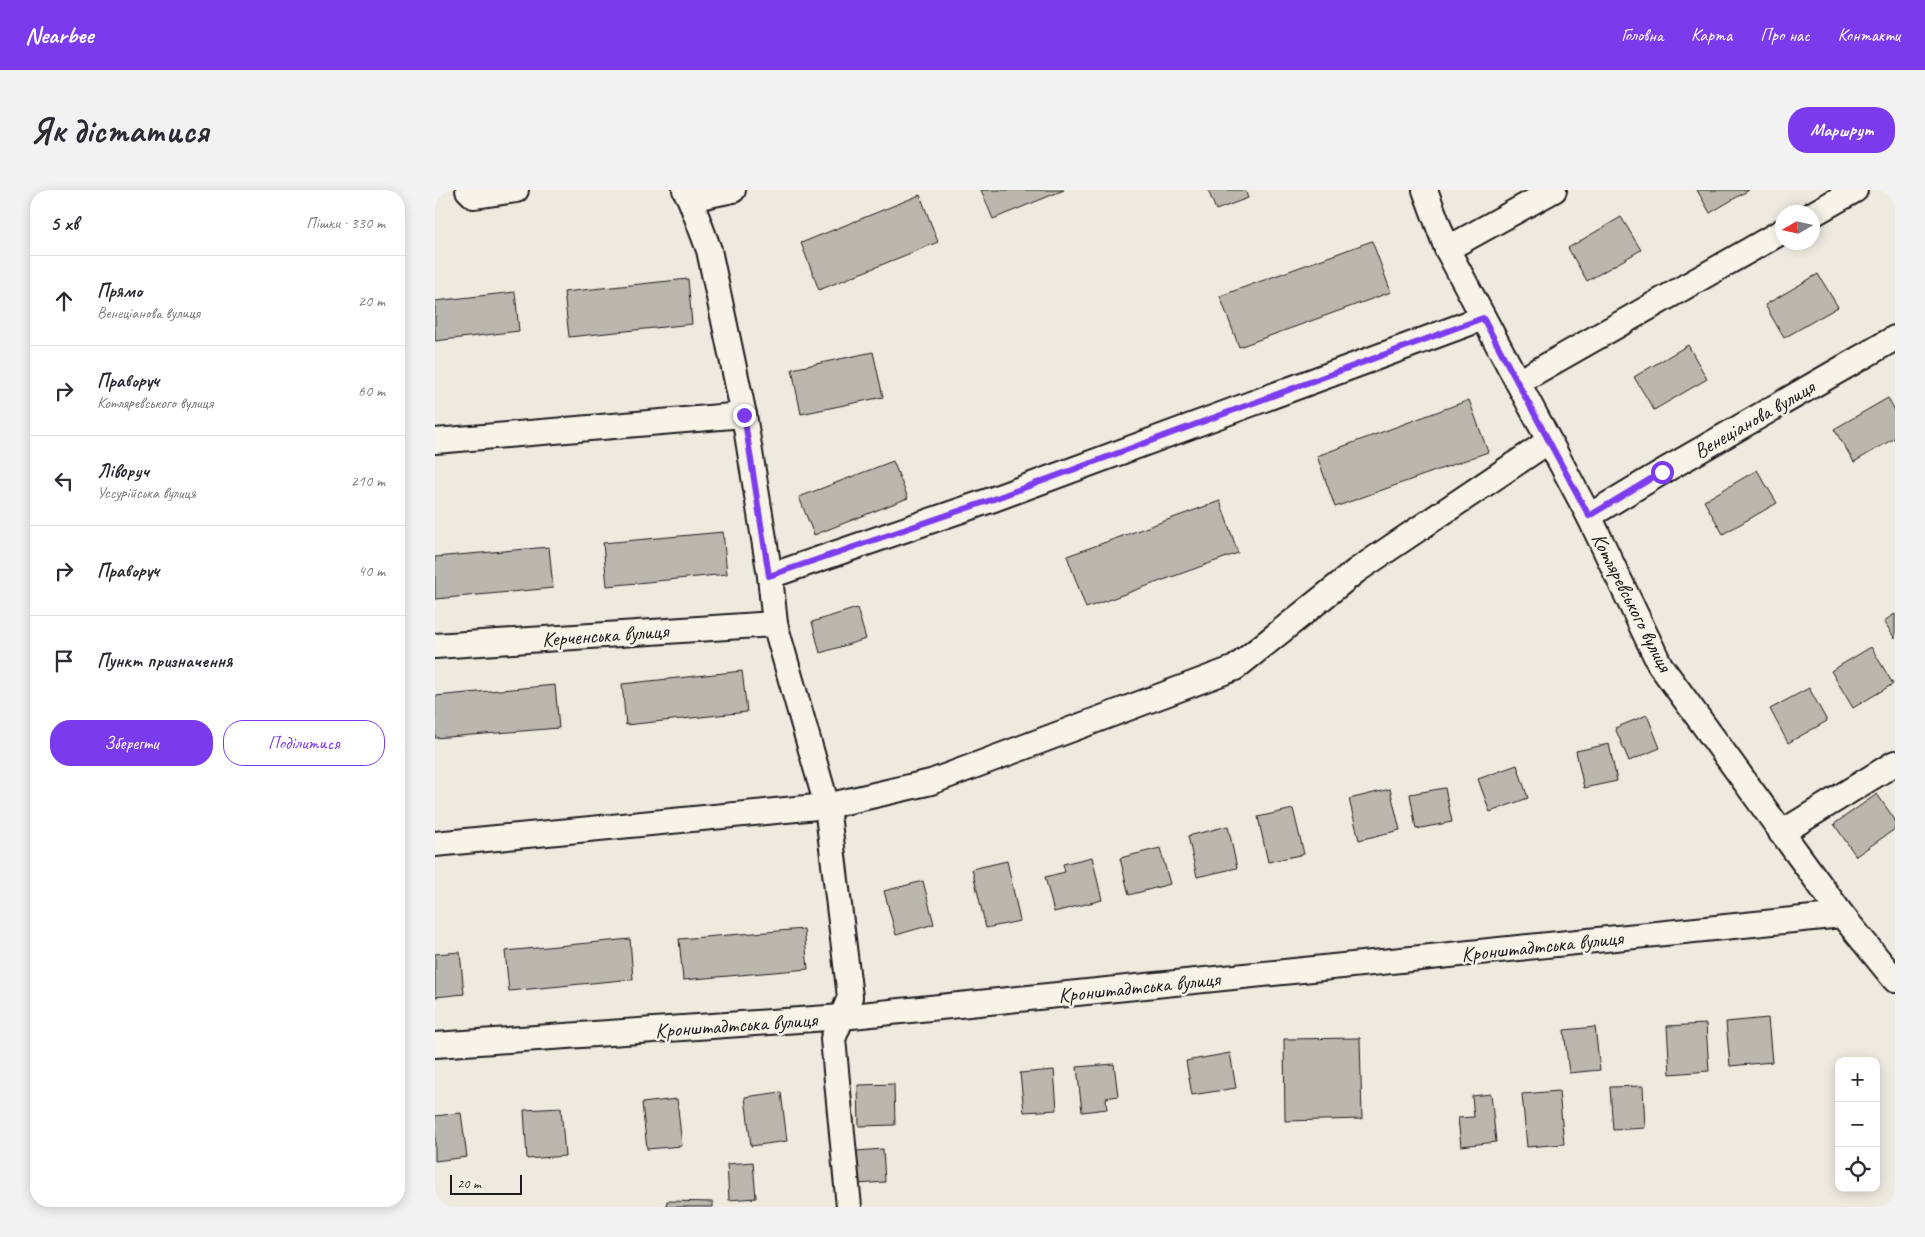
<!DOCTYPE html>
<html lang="uk">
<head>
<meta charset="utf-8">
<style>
  body { margin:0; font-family:Caveat,sans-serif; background:#f2f2f3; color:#2b2b33 }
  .controls { position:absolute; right:15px; bottom:15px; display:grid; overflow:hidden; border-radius:10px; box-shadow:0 2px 12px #0003 }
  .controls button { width:45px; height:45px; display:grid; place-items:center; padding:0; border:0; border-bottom:1px solid #e1e1e2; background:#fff; color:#2b2b33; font:25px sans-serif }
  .compass { position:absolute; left:1340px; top:15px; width:45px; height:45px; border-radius:50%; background:#fff; box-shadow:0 2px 12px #0003; rotate:261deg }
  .scale { position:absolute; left:15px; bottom:12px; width:72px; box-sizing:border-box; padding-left:5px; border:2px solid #1c1c1c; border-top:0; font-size:14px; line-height:18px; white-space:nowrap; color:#1c1c1c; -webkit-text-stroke:4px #f7f3e8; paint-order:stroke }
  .stop { position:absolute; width:15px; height:15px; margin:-11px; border:4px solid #7c3aed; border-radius:50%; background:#fff }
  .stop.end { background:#7c3aed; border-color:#fff; box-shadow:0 1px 5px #0008 }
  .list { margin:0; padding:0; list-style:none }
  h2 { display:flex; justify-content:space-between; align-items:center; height:65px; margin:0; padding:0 20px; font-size:21px }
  h2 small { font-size:16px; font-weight:400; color:#7c7c81 }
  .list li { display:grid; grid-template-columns:32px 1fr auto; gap:15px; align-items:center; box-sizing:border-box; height:90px; padding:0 20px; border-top:1px solid #e1e1e2 }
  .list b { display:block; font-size:19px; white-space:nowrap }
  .list p { margin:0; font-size:16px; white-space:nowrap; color:#7c7c81 }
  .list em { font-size:16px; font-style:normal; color:#7c7c81 }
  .actions { display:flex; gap:10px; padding:15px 20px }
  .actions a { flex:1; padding:11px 0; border:1px solid #7c3aed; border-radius:20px; text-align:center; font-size:18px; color:#7c3aed }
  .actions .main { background:#7c3aed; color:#fff }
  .icon { flex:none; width:28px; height:28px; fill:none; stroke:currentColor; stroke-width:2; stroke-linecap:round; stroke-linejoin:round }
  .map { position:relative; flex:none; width:1460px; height:1017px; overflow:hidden; border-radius:20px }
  header { display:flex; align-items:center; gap:30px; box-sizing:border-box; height:70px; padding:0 25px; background:#7c3aed; color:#fff }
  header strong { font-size:24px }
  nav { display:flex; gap:28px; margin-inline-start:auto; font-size:18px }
  .intro { display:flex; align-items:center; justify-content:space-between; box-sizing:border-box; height:120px; padding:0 30px }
  h1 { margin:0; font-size:35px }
  .button { padding:12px 22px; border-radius:20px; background:#7c3aed; color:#fff; font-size:18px; font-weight:700 }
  main { display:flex; gap:30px; padding:0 30px }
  aside { flex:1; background:#fff; border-radius:20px; box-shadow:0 2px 12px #0003 }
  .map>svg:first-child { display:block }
  .building { fill:#bab7af; stroke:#1c1c1c }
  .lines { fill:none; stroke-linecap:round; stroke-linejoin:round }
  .minor-casing { stroke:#1c1c1c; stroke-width:28 }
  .minor { stroke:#f7f3e8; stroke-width:24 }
  .route { stroke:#7c3aed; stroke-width:6 }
  .labels { text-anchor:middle; stroke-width:5; stroke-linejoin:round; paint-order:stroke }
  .street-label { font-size:21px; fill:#1c1c1c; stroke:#f7f3e8 }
</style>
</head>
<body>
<header>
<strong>Nearbee</strong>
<nav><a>Головна</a><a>Карта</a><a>Про нас</a><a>Контакти</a></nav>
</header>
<div class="intro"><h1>Як дістатися</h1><a class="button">Маршрут</a></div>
<main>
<aside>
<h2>5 хв<small>Пішки · 330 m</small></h2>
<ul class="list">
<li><svg class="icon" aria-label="ahead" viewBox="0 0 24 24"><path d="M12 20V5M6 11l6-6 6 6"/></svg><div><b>Прямо</b><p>Венеціанова вулиця</p></div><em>20 m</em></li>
<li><svg class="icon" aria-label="right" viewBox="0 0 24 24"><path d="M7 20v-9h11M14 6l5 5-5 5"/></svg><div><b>Праворуч</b><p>Котляревського вулиця</p></div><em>60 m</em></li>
<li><svg class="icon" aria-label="left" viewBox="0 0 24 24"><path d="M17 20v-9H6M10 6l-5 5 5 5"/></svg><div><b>Ліворуч</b><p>Уссурійська вулиця</p></div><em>210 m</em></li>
<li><svg class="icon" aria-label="right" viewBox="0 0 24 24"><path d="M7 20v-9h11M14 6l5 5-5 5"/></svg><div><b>Праворуч</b></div><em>40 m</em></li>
<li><svg class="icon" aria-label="arrive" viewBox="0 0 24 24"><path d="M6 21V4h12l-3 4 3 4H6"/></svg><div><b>Пункт призначення</b></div></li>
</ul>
<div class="actions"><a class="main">Зберегти</a><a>Поділитися</a></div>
</aside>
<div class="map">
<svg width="1460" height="1017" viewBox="0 0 1460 1017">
  <rect width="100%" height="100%" fill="#eeeae0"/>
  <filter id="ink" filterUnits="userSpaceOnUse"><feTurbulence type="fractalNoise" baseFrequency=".02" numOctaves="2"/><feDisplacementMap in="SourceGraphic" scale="10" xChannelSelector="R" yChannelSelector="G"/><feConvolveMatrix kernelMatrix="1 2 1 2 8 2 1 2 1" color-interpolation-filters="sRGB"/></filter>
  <g filter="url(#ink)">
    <g class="building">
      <polygon points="546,0 629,0 558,29"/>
      <polygon points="773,0 810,0 813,8 781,20"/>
      <polygon points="1262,0 1314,0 1275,23"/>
      <polygon points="485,5 503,52 384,100 366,53"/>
      <polygon points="1186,27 1206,60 1152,91 1133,58"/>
      <polygon points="937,51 956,102 804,157 785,106"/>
      <polygon points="1383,84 1403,117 1349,148 1330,115"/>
      <polygon points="253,89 257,134 134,147 129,102"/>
      <polygon points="80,102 84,141 0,151 0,111"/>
      <polygon points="1253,155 1272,189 1219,220 1199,187"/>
      <polygon points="438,162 448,207 366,224 357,179"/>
      <polygon points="1453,208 1460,220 1460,248 1419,272 1399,239"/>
      <polygon points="1034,210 1053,262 900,317 882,266"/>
      <polygon points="458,271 473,308 379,345 364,307"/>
      <polygon points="1322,280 1342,313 1288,344 1269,311"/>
      <polygon points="785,311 803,363 651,418 632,366"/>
      <polygon points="288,342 292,384 172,396 168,353"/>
      <polygon points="114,357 118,398 0,409 0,367"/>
      <polygon points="422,418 431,449 385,463 377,432"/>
      <polygon points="1460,424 1460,449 1449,431"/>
      <polygon points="1436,457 1458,494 1418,518 1396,481"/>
      <polygon points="307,481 312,522 191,535 187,494"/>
      <polygon points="120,495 124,538 0,548 0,506"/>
      <polygon points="1374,498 1392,531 1353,553 1335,519"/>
      <polygon points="1212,525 1225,558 1194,571 1180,538"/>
      <polygon points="1174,554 1182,591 1149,598 1141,561"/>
      <polygon points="1082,575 1093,608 1055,622 1043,589"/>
      <polygon points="1010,598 1017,632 981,639 975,604"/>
      <polygon points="955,599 965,640 924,650 914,609"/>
      <polygon points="1442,604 1460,630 1460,639 1421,666 1399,634"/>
      <polygon points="858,619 869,664 833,672 823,627"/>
      <polygon points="793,636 802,678 762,687 753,646"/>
      <polygon points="725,658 735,694 694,705 685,668"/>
      <polygon points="657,667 667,710 619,722 610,687 630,682 628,674"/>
      <polygon points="572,671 585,731 551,738 537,679"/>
      <polygon points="488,691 499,734 461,745 449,701"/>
      <polygon points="369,739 373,779 248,790 244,749"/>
      <polygon points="195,749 198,789 74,801 70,761"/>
      <polygon points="25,762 29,804 0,807 0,764"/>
      <polygon points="1333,828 1337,872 1295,876 1291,832"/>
      <polygon points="1271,834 1274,881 1235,884 1232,836"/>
      <polygon points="1160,837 1165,880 1134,883 1129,840"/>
      <polygon points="925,848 927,929 850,931 849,849"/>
      <polygon points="795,863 801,898 757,905 751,871"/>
      <polygon points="679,874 683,906 671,908 672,919 647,922 642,877"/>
      <polygon points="619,880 622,920 589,922 585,883"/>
      <polygon points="459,894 460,935 424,936 423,895"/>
      <polygon points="1208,896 1210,938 1178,940 1175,897"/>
      <polygon points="1124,901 1129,954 1092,957 1087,904"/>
      <polygon points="346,902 352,951 316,956 310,907"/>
      <polygon points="1056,904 1061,952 1026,956 1023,928 1039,927 1037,906"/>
      <polygon points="242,909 247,956 212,959 207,913"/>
      <polygon points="126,918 130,966 92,969 89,920"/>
      <polygon points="26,923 32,967 0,971 0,926"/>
      <polygon points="448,959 450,992 423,994 421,961"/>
      <polygon points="318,972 321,1008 294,1010 292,974"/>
      <polygon points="232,1011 278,1012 278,1017 231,1017"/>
    </g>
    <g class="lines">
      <defs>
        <g id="minor">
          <polyline points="33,0 39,6 81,0"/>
          <polyline points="250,0 255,9 274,60 309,225 335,386 340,434 392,616 415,807 398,849 414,1017"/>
          <polyline points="990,0 1012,59 1154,326 1225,475 1407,725 1460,790"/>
          <polyline points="255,9 298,0"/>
          <polyline points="1378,24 1420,0"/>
          <polyline points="1012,59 1119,0"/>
          <polyline points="1083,192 1348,41"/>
          <polyline points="0,251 309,225"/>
          <polyline points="1154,326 1227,282 1460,148"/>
          <polyline points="335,386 556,310 1048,128"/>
          <polyline points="0,456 340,434"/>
          <polyline points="1346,643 1460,573"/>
          <polyline points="0,654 392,616 496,592 800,478 921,381 1114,251"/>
          <polyline points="0,855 407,827 1407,725"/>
        </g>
      </defs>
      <use href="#minor" class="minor-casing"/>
      <use href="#minor" class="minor"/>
    </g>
  </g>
  <g class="lines" filter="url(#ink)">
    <polyline class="route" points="309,225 334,386 556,310 1048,128 1154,326 1227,282"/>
  </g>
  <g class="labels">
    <g class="street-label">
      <text transform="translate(1319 229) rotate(-30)" y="7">Венеціанова вулиця</text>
      <text transform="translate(1197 412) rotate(63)" y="7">Котляревського вулиця</text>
      <text transform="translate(170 445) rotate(-4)" y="7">Керченська вулиця</text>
      <text transform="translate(1107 756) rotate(-6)" y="7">Кронштадтська вулиця</text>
      <text transform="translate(704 797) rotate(-6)" y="7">Кронштадтська вулиця</text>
      <text transform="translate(301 835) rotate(-4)" y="7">Кронштадтська вулиця</text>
    </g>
  </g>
</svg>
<div class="controls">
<button>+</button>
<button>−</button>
<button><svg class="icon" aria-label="locate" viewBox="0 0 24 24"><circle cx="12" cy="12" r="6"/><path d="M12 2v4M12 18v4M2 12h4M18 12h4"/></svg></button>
</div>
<svg class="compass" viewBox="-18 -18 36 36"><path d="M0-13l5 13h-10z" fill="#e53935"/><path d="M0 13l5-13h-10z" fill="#7c7c81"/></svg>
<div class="scale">20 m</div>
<div class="stop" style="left:1227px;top:282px"></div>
<div class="stop end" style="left:309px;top:225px"></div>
</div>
</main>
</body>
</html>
